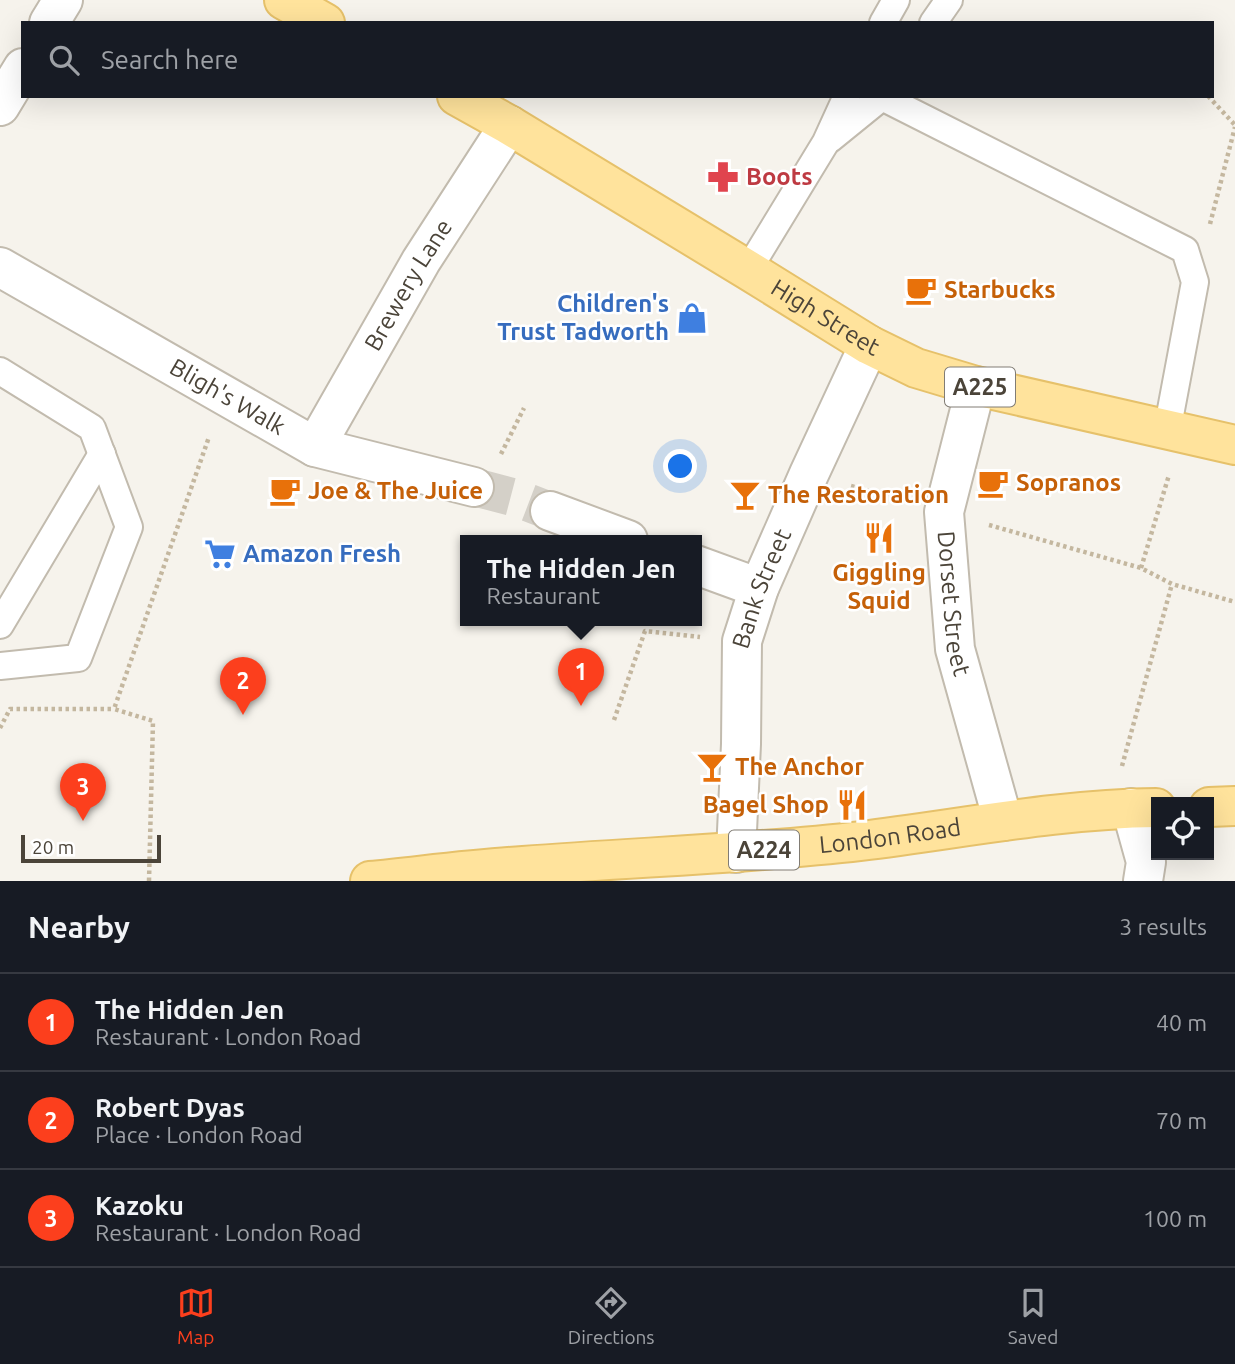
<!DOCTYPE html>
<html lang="en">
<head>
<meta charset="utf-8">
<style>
  body { margin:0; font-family:Ubuntu,sans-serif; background:#20242c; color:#f1f3f6 }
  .controls { position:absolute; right:21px; bottom:21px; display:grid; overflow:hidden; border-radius:0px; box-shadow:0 7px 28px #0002 }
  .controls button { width:63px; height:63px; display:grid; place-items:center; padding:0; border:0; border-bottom:2px solid #363941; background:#171b24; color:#f1f3f6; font:35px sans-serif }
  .scale { position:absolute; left:21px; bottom:18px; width:140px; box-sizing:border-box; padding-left:7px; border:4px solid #4b4439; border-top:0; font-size:19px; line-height:24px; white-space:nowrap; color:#4b4439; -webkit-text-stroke:5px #fff; paint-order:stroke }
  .you { position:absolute; left:681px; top:467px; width:24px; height:24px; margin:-18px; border:5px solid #fff; border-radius:50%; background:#1a73e8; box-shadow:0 0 0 10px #1a73e833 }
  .badge { display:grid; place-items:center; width:46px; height:46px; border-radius:50%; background:#fc3f1d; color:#fff; font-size:23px; font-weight:700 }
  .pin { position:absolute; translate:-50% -58px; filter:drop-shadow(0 2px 4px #0008) }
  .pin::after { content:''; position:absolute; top:37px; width:24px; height:21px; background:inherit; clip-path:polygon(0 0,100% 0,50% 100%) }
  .popup { position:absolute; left:460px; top:535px; width:242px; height:91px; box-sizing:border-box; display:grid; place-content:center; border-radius:0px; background:#171b24; filter:drop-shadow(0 2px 5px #0005); font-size:23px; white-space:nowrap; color:#9ea1a6 }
  .popup b { font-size:26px; color:#f1f3f6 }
  .popup::after { content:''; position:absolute; left:50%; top:100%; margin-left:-14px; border:14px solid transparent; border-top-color:#171b24 }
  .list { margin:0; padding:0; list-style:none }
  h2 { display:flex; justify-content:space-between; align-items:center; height:91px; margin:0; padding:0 28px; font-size:30px }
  h2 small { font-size:23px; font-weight:400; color:#9ea1a6 }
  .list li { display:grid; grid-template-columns:46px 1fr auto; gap:21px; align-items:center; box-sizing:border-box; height:98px; padding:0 28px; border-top:2px solid #363941 }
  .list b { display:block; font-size:26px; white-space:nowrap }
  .list p { margin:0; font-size:23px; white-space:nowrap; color:#9ea1a6 }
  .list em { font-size:23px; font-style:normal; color:#9ea1a6 }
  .icon { flex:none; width:38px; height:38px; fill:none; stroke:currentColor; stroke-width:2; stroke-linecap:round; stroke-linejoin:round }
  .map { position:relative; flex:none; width:1235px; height:881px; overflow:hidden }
  .search { position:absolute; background:#171b24; box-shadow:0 7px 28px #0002; left:21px; right:21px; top:21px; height:77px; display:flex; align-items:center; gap:18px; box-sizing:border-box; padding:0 24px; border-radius:0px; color:#9ea1a6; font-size:26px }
  .sheet { height:385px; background:#171b24 }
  nav { display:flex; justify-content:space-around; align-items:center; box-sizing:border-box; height:98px; border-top:2px solid #363941; background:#171b24; font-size:19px; color:#9ea1a6 }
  nav a { display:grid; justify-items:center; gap:4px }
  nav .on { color:#fc3f1d }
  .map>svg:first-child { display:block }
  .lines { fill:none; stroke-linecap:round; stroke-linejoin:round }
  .street-tunnel { stroke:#d4d0c8; stroke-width:38; stroke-dasharray:38 19; stroke-linecap:butt }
  .lane-casing { stroke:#c2bbae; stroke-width:30 }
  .street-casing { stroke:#c2bbae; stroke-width:42 }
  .primary-casing { stroke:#e6c16a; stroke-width:42 }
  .path { stroke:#c4b79f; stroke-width:4.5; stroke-dasharray:3.5 3.5; stroke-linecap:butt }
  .lane { stroke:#fff; stroke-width:26 }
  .street { stroke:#fff; stroke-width:38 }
  .primary { stroke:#ffe39c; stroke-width:38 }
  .labels { text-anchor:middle; stroke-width:5; stroke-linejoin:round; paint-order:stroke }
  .shield { fill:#fff; stroke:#817c74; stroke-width:2 }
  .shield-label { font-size:23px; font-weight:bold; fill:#4b4439 }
  .health-label { font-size:24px; font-weight:bold; fill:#be3a42; stroke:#fff; text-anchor:start }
  .street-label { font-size:24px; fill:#4b4439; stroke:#fff }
  .food-label { font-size:24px; font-weight:bold; fill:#c56008; stroke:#fff; text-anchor:start }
  .shop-label { font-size:24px; font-weight:bold; fill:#366cbe; stroke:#fff; text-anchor:end }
</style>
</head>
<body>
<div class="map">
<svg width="1235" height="881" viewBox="0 0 1235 881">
  <rect width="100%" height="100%" fill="#f6f3ec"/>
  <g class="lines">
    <polyline class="street-tunnel" points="474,487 516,498 550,511"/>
    <defs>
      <g id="lane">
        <polyline points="883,23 896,0"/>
        <polyline points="933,23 949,0"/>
        <polyline points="882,97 1185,250 1195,282 1167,431"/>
        <polyline points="830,139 883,96"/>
        <polyline points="748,270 826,142 847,96"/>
        <polyline points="0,371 92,428 129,527 78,658 0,666"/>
        <polyline points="0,625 102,454"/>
      </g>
      <g id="street">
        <polyline points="49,23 63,0"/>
        <polyline points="0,106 23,68"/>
        <path id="s1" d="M0 267 315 447 474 487"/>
        <path id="s2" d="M976 386 944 512 955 649 1003 821"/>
        <path id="s3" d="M315 447 421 261 509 125"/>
        <polyline points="550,511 628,540"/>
        <polyline points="696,565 759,588"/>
        <polyline points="1131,808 1146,862 1143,881"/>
        <path id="s4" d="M736 853 741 744 742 641 759 588 809 474 869 345"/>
      </g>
      <g id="primary">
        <polyline points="284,0 325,23"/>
        <path id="s5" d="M457 96 509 125 748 270 869 345 916 368 976 386 1235 445"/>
        <polyline points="1209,807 1235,806"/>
        <path id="s6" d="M370 881C421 876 472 869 523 866 636 857 749 854 861 841 960 829 1057 809 1156 808"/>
      </g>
    </defs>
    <use href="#lane" class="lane-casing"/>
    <use href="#street" class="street-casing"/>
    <use href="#primary" class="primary-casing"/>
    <g class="path">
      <polyline points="1208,96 1235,125"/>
      <polyline points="1210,224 1235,127"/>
      <polyline points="501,454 524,408"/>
      <polyline points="851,486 904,501"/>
      <polyline points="989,525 1141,568 1172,584 1235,602"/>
      <polyline points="1141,568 1169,475"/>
      <polyline points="614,720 645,631 700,637"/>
      <polyline points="0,728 10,709 114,709"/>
      <polyline points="1122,766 1172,584"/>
      <polyline points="149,881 153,721 114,709 209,437"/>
    </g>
    <use href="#lane" class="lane"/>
    <use href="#street" class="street"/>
    <use href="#primary" class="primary"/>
  </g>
  <defs>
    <symbol id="pharmacy-bare" viewBox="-9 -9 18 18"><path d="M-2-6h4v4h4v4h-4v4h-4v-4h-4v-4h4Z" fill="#e0444e" stroke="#fff" stroke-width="2.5" paint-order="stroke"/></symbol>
    <symbol id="cafe-bare" viewBox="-9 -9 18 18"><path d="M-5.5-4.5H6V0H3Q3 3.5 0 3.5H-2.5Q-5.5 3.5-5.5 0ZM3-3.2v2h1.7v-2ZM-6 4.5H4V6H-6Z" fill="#e8710a" stroke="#fff" stroke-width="2.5" paint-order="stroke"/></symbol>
    <symbol id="shop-bare" viewBox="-9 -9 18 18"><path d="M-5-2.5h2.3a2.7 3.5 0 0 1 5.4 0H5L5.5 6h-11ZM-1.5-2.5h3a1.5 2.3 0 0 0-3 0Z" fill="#3f7fe0" stroke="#fff" stroke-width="2.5" paint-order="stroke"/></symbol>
    <symbol id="bar-bare" viewBox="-9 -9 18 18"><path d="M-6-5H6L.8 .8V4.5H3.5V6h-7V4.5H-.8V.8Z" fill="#e8710a" stroke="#fff" stroke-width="2.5" paint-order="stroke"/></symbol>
    <symbol id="restaurant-bare" viewBox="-9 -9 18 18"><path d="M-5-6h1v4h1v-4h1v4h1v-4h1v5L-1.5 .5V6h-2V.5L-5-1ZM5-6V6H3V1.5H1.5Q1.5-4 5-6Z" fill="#e8710a" stroke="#fff" stroke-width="2.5" paint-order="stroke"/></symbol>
    <symbol id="supermarket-bare" viewBox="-9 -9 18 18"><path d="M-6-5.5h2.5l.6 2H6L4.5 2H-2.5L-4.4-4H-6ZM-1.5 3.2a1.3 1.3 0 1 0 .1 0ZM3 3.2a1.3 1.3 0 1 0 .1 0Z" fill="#3f7fe0" stroke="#fff" stroke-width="2.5" paint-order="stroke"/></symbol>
  </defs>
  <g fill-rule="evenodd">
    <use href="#pharmacy-bare" x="701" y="155" width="44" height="44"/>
    <use href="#cafe-bare" x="899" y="268" width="44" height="44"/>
    <use href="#shop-bare" x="670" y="296" width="44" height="44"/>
    <use href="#cafe-bare" x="971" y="461" width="44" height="44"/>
    <use href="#cafe-bare" x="263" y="469" width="44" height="44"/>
    <use href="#bar-bare" x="723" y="473" width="44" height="44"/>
    <use href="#restaurant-bare" x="857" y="516" width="44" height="44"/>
    <use href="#supermarket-bare" x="198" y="532" width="44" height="44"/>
    <use href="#bar-bare" x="690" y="745" width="44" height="44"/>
    <use href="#restaurant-bare" x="830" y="783" width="44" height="44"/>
  </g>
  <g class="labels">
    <g class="shield">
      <rect x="945" y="367.5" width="70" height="39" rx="5"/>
      <rect x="729" y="830.5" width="70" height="39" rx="5"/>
    </g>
    <g class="shield-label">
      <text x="980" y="395">A225</text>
      <text x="764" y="858">A224</text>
    </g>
    <g class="health-label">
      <text x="746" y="185">Boots</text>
    </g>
    <g class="street-label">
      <text dy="8" stroke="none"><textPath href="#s3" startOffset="187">Brewery Lane</textPath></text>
      <text dy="8" stroke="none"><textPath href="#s5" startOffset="430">High Street</textPath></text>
      <text dy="8" stroke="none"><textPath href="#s1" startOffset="262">Bligh's Walk</textPath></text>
      <text dy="8" stroke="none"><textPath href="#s4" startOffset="268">Bank Street</textPath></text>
      <text dy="8" stroke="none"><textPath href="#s2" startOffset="222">Dorset Street</textPath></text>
      <text dy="8" stroke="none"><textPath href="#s6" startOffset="522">London Road</textPath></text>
    </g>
    <g class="food-label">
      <text x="944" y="298">Starbucks</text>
      <text x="1016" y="491">Sopranos</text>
      <text x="308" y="499">Joe &amp; The Juice</text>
      <text x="768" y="503">The Restoration</text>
      <text x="879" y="581" text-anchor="middle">Giggling<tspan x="879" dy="28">Squid</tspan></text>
      <text x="735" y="775">The Anchor</text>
      <text x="829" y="813" text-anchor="end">Bagel Shop</text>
    </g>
    <g class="shop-label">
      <text x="669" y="312">Children's<tspan x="669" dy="28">Trust Tadworth</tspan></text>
      <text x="243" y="562" text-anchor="start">Amazon Fresh</text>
    </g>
  </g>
</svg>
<div class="controls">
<button><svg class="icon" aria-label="locate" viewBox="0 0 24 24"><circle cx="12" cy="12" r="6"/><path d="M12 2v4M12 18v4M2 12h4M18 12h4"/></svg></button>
</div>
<div class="scale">20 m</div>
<div class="you"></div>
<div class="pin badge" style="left:581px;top:706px">1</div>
<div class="popup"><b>The Hidden Jen</b>Restaurant</div>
<div class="pin badge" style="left:243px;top:715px">2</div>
<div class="pin badge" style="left:83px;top:821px">3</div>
<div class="search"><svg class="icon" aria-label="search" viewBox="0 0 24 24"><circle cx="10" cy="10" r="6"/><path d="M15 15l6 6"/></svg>Search here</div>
</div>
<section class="sheet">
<h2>Nearby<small>3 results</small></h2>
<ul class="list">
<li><span class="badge">1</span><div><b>The Hidden Jen</b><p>Restaurant · London Road</p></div><em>40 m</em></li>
<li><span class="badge">2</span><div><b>Robert Dyas</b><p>Place · London Road</p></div><em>70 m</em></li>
<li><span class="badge">3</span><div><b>Kazoku</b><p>Restaurant · London Road</p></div><em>100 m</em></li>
</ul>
</section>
<nav>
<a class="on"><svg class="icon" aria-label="map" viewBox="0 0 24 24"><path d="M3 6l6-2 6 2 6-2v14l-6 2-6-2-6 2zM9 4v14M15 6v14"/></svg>Map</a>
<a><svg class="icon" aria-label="directions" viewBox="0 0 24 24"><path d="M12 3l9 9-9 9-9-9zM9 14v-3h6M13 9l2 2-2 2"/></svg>Directions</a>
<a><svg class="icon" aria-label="saved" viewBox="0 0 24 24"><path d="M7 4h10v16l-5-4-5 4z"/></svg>Saved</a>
</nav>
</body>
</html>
